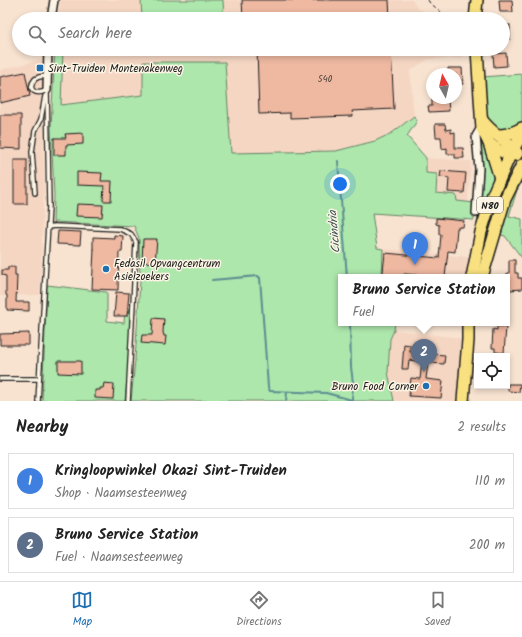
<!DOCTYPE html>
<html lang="en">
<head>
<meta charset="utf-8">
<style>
  body { margin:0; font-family:Kalam,sans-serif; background:#f2f2f2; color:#222 }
  .controls { position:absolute; right:12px; bottom:12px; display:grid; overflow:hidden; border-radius:0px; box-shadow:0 2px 6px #0003 }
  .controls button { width:36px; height:36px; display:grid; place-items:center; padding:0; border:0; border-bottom:1px solid #e0e0e0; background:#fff; color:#222; font:20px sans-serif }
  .compass { position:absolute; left:426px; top:68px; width:36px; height:36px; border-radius:50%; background:#fff; box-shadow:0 2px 6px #0003; rotate:352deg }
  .you { position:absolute; left:340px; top:184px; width:14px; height:14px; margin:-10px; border:3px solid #fff; border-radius:50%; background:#1a73e8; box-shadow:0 0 0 6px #1a73e833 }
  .badge { display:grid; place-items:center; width:26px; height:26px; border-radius:50%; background:#1f6fb2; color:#fff; font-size:13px; font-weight:700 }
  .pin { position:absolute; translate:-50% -33px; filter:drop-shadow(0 1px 2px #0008) }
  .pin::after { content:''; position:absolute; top:21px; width:14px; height:12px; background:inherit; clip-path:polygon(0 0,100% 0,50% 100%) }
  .popup { position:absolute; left:338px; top:274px; width:172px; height:52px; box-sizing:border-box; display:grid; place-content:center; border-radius:0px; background:#fff; filter:drop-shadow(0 1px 3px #0005); font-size:13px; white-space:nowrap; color:#767676 }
  .popup b { font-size:15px; color:#222 }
  .popup::after { content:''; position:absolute; left:50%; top:100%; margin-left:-8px; border:8px solid transparent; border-top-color:#fff }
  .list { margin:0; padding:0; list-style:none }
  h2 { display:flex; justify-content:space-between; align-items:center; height:52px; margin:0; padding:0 16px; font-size:17px }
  h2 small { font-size:13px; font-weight:400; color:#767676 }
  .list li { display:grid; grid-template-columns:26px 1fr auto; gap:12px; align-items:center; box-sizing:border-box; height:56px; margin:0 8px 8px; padding:0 8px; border:1px solid #e0e0e0; border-radius:0px }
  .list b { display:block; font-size:15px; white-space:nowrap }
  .list p { margin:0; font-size:13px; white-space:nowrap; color:#767676 }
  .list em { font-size:13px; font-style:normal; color:#767676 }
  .icon { flex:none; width:22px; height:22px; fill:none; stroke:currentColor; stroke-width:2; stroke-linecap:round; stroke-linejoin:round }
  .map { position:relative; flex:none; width:522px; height:401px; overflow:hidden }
  .search { position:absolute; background:#fff; box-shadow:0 2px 6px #0003; left:12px; right:12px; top:12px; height:44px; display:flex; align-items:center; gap:10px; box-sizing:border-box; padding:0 14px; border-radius:22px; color:#767676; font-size:15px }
  .sheet { height:180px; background:#fff }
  nav { display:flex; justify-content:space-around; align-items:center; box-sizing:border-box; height:56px; border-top:1px solid #e0e0e0; background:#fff; font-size:11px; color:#767676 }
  nav a { display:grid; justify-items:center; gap:2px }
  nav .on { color:#1f6fb2 }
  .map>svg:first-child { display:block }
  .built { fill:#f5d6c3 }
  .green { fill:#ade7ac; stroke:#648264 }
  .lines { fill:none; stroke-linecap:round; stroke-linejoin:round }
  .stream { stroke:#5c8d90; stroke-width:2 }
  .building { fill:#eeb8a1; stroke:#1c1c1c }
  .lane-casing { stroke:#1c1c1c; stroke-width:6 }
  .street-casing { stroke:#1c1c1c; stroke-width:10 }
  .primary-casing { stroke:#1c1c1c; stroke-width:14 }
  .path { stroke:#1c1c1c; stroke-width:1; stroke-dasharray:4 3; stroke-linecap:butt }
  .lane { stroke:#fcf5e5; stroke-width:3.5 }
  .street { stroke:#fcf5e5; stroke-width:7 }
  .primary { stroke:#f9e181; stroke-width:11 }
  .poi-dot { fill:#1f6fb2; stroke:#fcf5e5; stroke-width:1.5 }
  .labels { text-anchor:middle; stroke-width:3; stroke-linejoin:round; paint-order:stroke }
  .number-label { font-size:9px; fill:#50433d }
  .shield { fill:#fcf5e5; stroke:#5f5d58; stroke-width:1 }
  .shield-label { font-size:10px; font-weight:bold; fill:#1c1c1c }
  .poi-label { font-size:11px; fill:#1c1c1c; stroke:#fcf5e5; text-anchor:start }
  .water-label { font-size:12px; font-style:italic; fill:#3c5456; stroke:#fcf5e5 }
</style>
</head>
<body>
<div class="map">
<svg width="522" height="401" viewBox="0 0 522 401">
  <rect width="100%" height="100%" fill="#f8e3d1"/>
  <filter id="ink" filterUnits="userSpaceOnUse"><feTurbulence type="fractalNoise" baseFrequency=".025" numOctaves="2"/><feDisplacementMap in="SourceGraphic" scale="8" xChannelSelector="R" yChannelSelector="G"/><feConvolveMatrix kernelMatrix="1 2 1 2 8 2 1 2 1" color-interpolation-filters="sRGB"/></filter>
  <g filter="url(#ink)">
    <g class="built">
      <polygon points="60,0 141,0 142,19 58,19"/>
      <polygon points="223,0 412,0 418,9 447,19 224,19"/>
      <polygon points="63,49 143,49 144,51 226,52 226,49 462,49 463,58 428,59 410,71 414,116 392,133 375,141 336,151 231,153 225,63 143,62 143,95 60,105"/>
      <polygon points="43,59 44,186 40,295 0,296 0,70"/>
      <polygon points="426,158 471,161 468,202 457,201 456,195 436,193 437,174 426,173"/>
      <polygon points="383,249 469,257 466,277 382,277"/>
      <polygon points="394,330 461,338 456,401 394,401 388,372 390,339"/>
    </g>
    <g class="green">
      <polygon points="141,0 223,0 224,19 142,19"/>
      <polygon points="55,49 63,49 61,105 143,95 143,62 225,62 231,153 336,151 375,141 392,133 414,116 417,121 407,136 426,158 426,173 437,174 436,193 456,195 457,201 475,203 474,220 372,213 377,248 383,249 382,277 341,277 341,323 401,323 395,323 394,330 390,339 388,372 394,401 131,401 135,360 140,281 139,238 134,226 53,222 54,196 51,127"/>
      <polygon points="143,49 226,49 226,52 143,51"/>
      <polygon points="522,74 522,122 519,126 500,131 486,122 482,77"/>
      <polygon points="482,135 495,177 480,226 477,226 481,167 479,137"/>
      <polygon points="512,163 512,166 496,207 497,215 483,263 477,262 489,213"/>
      <polygon points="522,171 522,182 517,190 509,216 522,219 522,258 505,236 498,234 515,186"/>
      <polygon points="47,285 107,292 107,321 124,323 125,310 130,309 129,360 125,401 42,401"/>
    </g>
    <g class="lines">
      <g class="stream">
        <polyline points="338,161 347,277"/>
        <polyline points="212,280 258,276 260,278 268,387 270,391 326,393 352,400"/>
        <polyline points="350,323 351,367 353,383 352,400"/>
        <polyline points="286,401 287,392"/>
      </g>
    </g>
    <g class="building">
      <polygon points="242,0 389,0 390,19 243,19"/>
      <polygon points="499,0 512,0 513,12 500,12"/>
      <rect x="503" y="25" width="7" height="14"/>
      <polygon points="257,49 391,49 394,109 352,111 353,116 290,118 290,113 259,114"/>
      <polygon points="506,53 507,66 494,67 493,54"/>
      <polygon points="448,68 462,68 463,84 456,85 456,74 448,74"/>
      <polygon points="25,72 30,96 0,103 0,77"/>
      <polygon points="432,98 439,98 439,100 448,100 449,111 429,112 428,106 432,106"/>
      <polygon points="0,115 21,115 21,149 0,148"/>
      <polygon points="435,124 445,124 446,130 451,129 451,133 455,132 455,148 463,148 464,158 455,158 455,154 447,154 447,148 442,149 441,137 436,137"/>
      <polygon points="83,133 83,144 66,145 66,155 54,155 54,138 66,138 65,134"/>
      <rect x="14" y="160" width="13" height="44"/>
      <polygon points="441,171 466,173 464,193 448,192 449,178 440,177"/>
      <polygon points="77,172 102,173 101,181 112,181 111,201 103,201 104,186 77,185"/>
      <polygon points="77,204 103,205 102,217 76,216"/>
      <polygon points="436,218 464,221 463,227 459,227 459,228 457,228 455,252 448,251 445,277 404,274 403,277 384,277 383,272 385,253 439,258 441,234 439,234 439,225 436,224"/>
      <polygon points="58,231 81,232 80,245 57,244"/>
      <polygon points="114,235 123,236 122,252 119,252 118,290 92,289 94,249 93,249 93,237 114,238"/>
      <polygon points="143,239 157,239 155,263 142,262"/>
      <polygon points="509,260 515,260 515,273 518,273 518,278 522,278 522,289 510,290 509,289 507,289 507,273 509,273"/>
      <polygon points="8,267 15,267 15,275 17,275 16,302 29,302 29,311 7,310 7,295 6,295 6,276 2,275 2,270 8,270"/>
      <polygon points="116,292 129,293 127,316 114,316"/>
      <polygon points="153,318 164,319 163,332 164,336 166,336 165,345 141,343 142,335 152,335"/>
      <polygon points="497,326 506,327 504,353 495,352 495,348 492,348 493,329 497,330"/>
      <polygon points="29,333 29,345 0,345 0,334"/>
      <polygon points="404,344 410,345 410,352 445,355 444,364 428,363 426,379 443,381 441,398 409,396 411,378 420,379 422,362 409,360 408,369 402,369"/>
      <polygon points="58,361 81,361 81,374 58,373"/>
      <polygon points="104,383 114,384 113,399 95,398 95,390 100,390 100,388 103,388"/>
      <polygon points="508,384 520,384 519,392 508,391"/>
    </g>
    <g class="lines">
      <defs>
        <g id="lane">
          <path d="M47 90C36 96 26 90 35 79L39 77 47 76"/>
          <polyline points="35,193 32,152 35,131 41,119 45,96"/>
          <polyline points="48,227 55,226 120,229 131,234 136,242 134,284 128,401"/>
          <polyline points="0,379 39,379"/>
          <polyline points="38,401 49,207 47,90"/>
        </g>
        <g id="street">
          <polyline points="51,19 54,0"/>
          <polyline points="47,90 48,49"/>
          <polyline points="476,213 479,169 476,136 479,131 484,127"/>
        </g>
        <g id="primary">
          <polyline points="475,19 477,0"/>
          <polyline points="477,49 482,129 489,143 498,150 510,155 517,153"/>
          <path d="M482 120C491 133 506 140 517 153L516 155"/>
          <path d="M498 135C507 135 514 133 522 128"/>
          <polyline points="489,143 500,178"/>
          <polyline points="472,277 481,232 493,194 510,155 522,134"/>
          <polyline points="482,277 505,199 522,165"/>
          <polyline points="463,401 468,340 468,323"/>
        </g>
      </defs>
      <use href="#lane" class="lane-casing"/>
      <use href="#street" class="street-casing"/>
      <use href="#primary" class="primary-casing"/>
      <polyline class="path" points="428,0 429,2 441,12 453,19"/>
      <use href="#lane" class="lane"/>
      <use href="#street" class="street"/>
      <use href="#primary" class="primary"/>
    </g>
  </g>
  <g class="poi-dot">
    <rect x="36" y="64" width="8" height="8" rx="2"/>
    <circle cx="106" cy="269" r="4"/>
    <circle cx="426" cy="386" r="4"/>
  </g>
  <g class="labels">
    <g class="number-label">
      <text x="325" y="82">540</text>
    </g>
    <rect class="shield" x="477" y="197" width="26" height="16" rx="3"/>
    <g class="shield-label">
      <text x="490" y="209">N80</text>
    </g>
    <g class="poi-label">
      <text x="48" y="72">Sint-Truiden Montenakenweg</text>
      <text x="114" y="267">Fedasil Opvangcentrum<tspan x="114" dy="13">Asielzoekers</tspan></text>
      <text x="418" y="390" text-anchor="end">Bruno Food Corner</text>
    </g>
    <g class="water-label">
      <text transform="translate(334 232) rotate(-95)" y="4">Cicindria</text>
    </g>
  </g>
</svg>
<div class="controls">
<button><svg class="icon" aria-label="locate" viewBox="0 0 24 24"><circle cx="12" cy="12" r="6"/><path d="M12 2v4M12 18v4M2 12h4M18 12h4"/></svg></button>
</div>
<svg class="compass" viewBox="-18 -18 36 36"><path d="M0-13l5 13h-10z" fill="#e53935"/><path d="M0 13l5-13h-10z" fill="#767676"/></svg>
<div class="you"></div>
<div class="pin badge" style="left:415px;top:265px;background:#3f7fe0">1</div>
<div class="pin badge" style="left:424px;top:372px;background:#5c6f8a">2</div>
<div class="popup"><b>Bruno Service Station</b>Fuel</div>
<div class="search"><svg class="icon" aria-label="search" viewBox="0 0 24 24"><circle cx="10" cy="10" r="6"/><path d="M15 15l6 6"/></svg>Search here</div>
</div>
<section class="sheet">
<h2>Nearby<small>2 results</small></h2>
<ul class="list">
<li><span class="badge" style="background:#3f7fe0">1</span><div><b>Kringloopwinkel Okazi Sint-Truiden</b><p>Shop · Naamsesteenweg</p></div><em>110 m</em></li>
<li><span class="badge" style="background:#5c6f8a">2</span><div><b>Bruno Service Station</b><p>Fuel · Naamsesteenweg</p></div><em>200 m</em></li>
</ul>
</section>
<nav>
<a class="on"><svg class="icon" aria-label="map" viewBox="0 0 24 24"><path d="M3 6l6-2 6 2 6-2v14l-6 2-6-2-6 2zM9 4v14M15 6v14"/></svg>Map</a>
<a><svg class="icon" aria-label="directions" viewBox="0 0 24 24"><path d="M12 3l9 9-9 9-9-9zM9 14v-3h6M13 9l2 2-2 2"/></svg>Directions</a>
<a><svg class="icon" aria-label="saved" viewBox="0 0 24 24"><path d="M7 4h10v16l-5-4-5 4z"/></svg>Saved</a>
</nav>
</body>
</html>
